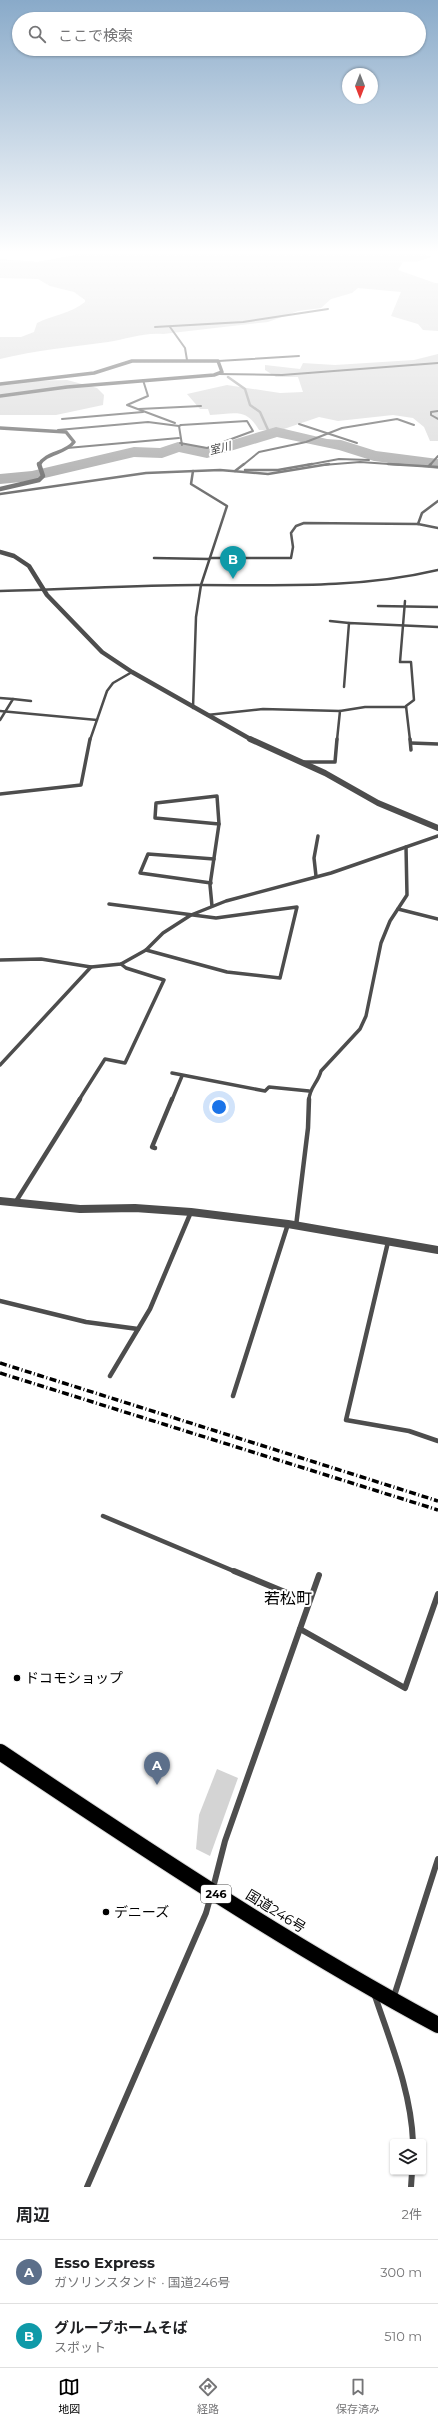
<!DOCTYPE html>
<html lang="ja">
<head>
<meta charset="utf-8">
<style>
  body { margin:0; font-family:Montserrat,"Noto Sans JP",sans-serif; background:#f6f6f6; color:#202124 }
  .controls { position:absolute; right:12px; bottom:12px; display:grid; overflow:hidden; border-radius:4px; box-shadow:0 1px 3px #0004 }
  .controls button { width:36px; height:36px; display:grid; place-items:center; padding:0; border:0; border-bottom:1px solid #e0e0e0; background:#fff; color:#202124; font:20px sans-serif }
  .compass { position:absolute; left:342px; top:68px; width:36px; height:36px; border-radius:50%; background:#fff; box-shadow:0 1px 3px #0004; rotate:180deg }
  .you { position:absolute; left:219px; top:1107px; width:14px; height:14px; margin:-10px; border:3px solid #fff; border-radius:50%; background:#1a73e8; box-shadow:0 0 0 6px #1a73e833 }
  .badge { display:grid; place-items:center; width:26px; height:26px; border-radius:50%; background:#000; color:#fff; font-size:13px; font-weight:700 }
  .pin { position:absolute; translate:-50% -33px; filter:drop-shadow(0 1px 2px #0008) }
  .pin::after { content:''; position:absolute; top:21px; width:14px; height:12px; background:inherit; clip-path:polygon(0 0,100% 0,50% 100%) }
  .list { margin:0; padding:0; list-style:none }
  h2 { display:flex; justify-content:space-between; align-items:center; height:52px; margin:0; padding:0 16px; font-size:17px }
  h2 small { font-size:13px; font-weight:400; color:#757577 }
  .list li { display:grid; grid-template-columns:26px 1fr auto; gap:12px; align-items:center; box-sizing:border-box; height:64px; padding:0 16px; border-top:1px solid #e0e0e0 }
  .list b { display:block; font-size:15px; white-space:nowrap }
  .list p { margin:0; font-size:13px; white-space:nowrap; color:#757577 }
  .list em { font-size:13px; font-style:normal; color:#757577 }
  .icon { flex:none; width:22px; height:22px; fill:none; stroke:currentColor; stroke-width:2; stroke-linecap:round; stroke-linejoin:round }
  .map { position:relative; flex:none; width:438px; height:2187px; overflow:hidden }
  .search { position:absolute; background:#fff; box-shadow:0 1px 3px #0004; left:12px; right:12px; top:12px; height:44px; display:flex; align-items:center; gap:10px; box-sizing:border-box; padding:0 14px; border-radius:22px; color:#757577; font-size:15px }
  .sheet { height:180px; background:#fff }
  nav { display:flex; justify-content:space-around; align-items:center; box-sizing:border-box; height:56px; border-top:1px solid #e0e0e0; background:#fff; font-size:11px; color:#757577 }
  nav a { display:grid; justify-items:center; gap:2px }
  nav .on { color:#000 }
  .map>svg:first-child { display:block }
  .green { fill:#d4d4d4 }
  .lines { fill:none; stroke-linecap:round; stroke-linejoin:round }
  .stream { stroke:#9b9b9b; stroke-width:2.5 }
  .river { fill:#9b9b9b; fill-rule:evenodd }
  .trunk-casing { stroke:#dbdbdb; stroke-width:18 }
  .minor-far4 { stroke:#4d4d4d; stroke-width:2 }
  .minor-far3 { stroke:#4d4d4d; stroke-width:2.5 }
  .minor-far2 { stroke:#4d4d4d; stroke-width:3.5 }
  .minor-far1 { stroke:#4d4d4d; stroke-width:4.5 }
  .minor { stroke:#4d4d4d; stroke-width:6 }
  .tertiary-far3 { stroke:#4d4d4d; stroke-width:3.5 }
  .tertiary-far2 { stroke:#4d4d4d; stroke-width:4.5 }
  .tertiary-far1 { stroke:#4d4d4d; stroke-width:6 }
  .tertiary { stroke:#4d4d4d; stroke-width:8 }
  .trunk { stroke:#000; stroke-width:16 }
  .rail { stroke:#000; stroke-width:3.5; stroke-dasharray:7 2.5 1 2.5; stroke-linecap:butt }
  .poi-dot { fill:#000; stroke:#fff; stroke-width:1.5 }
  .labels { text-anchor:middle; stroke-width:4; stroke-linejoin:round; paint-order:stroke }
  .far-water-label { font-size:11px; font-style:italic; fill:#3c3c3c; stroke:#fff }
  .shield { fill:#fff; stroke:#4c4c4c; stroke-width:1 }
  .shield-label { font-size:11px; font-weight:bold; fill:#000 }
  .near-poi-label { font-size:14px; fill:#000; stroke:#fff; text-anchor:start }
  .near-street-label { font-size:14px; fill:#000; stroke:#fff }
  .near-neighbourhood-label { font-size:16px; fill:#000; stroke:#fff }
</style>
</head>
<body>
<div class="map">
<svg width="438" height="2187" viewBox="0 0 438 2187">
  <rect width="100%" height="100%" fill="#fff"/>
  <g class="green">
    <path d="M79 254H423L432 257 416 262H403L398 270 435 283H438V331L423 330 418 324 391 316 401 292 358 288 352 293 331 299 321 308 298 311 268 322 163 334C145 332 126 339 108 342 72 347 36 350 0 359V337H21L34 332 37 323C53 315 70 314 85 302V300L74 292 50 286 38 279 0 278V259L38 262Z"/>
    <path d="M438 354V441H430L424 427 413 418 393 415 338 421 319 417 281 430H259C246 407 234 414 210 415L208 409H200L187 394 227 385 280 393 303 392 298 377H276L265 370V365L300 369 303 363 335 365 414 360Z"/>
    <polygon points="67,380 97,388 104,395 103,405 56,415 0,415 0,382"/>
    <polygon points="217,1769 238,1778 210,1856 196,1849 199,1815"/>
  </g>
  <g class="lines">
    <polyline class="stream" points="228,377 245,389 250,405 260,412 269,432"/>
    <polygon class="river" points="276,427 327,439 341,440 376,451 438,459 438,469 374,461 339,450 277,437 207,458 179,452 162,458 134,457 32,481 0,484 0,474 32,471 134,447 160,448 178,442 206,448"/>
    <defs>
      <path id="trunk" d="M0 1752C143 1848 286 1943 438 2025"/>
    </defs>
    <use href="#trunk" class="trunk-casing"/>
    <g class="minor-far4">
      <polyline points="155,327 243,322 328,309"/>
      <polyline points="170,327 185,348 187,360"/>
      <polyline points="218,361 299,356"/>
      <polyline points="219,374 282,375 438,363"/>
      <polyline points="143,380 148,396 127,405 175,423"/>
      <polyline points="139,409 201,406"/>
      <polyline points="438,411 431,412 431,415 438,419"/>
      <polyline points="62,419 143,412"/>
      <polyline points="299,424 357,443"/>
      <polyline points="181,425 179,426 182,445"/>
      <polyline points="58,430 148,422 179,426"/>
      <polyline points="180,443 207,448 253,431 247,421 181,425"/>
      <polyline points="67,448 179,438"/>
      <polyline points="243,465 259,452 306,442 342,428 397,419 414,425"/>
      <polyline points="307,465 339,459 369,460"/>
      <polyline points="323,465 360,462 404,465"/>
      <polyline points="430,465 438,456"/>
    </g>
    <g class="minor-far3">
      <polyline points="388,464 438,467"/>
      <polyline points="429,466 431,464"/>
      <polyline points="245,470 278,470 312,464"/>
      <polyline points="193,471 191,484 227,506 201,585 196,617 193,708"/>
      <polyline points="235,471 244,464"/>
      <polyline points="0,494 146,473 220,470 268,474 329,464"/>
      <polyline points="418,524 422,513 438,501"/>
      <polyline points="154,558 209,559"/>
      <polyline points="210,558 291,558 293,547 291,533 296,526 304,523 418,524 438,528"/>
      <path d="M0 591C66 590 131 585 197 585 278 585 358 589 438 570"/>
      <polyline points="405,601 400,662 411,662 414,700 406,706 410,740"/>
      <polyline points="378,606 438,607"/>
      <polyline points="330,621 349,623"/>
      <polyline points="344,687 349,623 438,627"/>
      <polyline points="0,698 13,699 0,720"/>
      <polyline points="13,699 31,701"/>
      <polyline points="0,711 97,720"/>
      <polyline points="207,715 263,709 340,711"/>
      <polyline points="90,740 107,691 113,683 132,672"/>
      <polyline points="337,740 340,711 365,707 406,707"/>
    </g>
    <g class="minor-far2">
      <polyline points="410,739 411,750"/>
      <polyline points="411,743 438,744"/>
      <polyline points="304,762 335,762 337,739"/>
      <polyline points="0,794 81,785 90,739"/>
      <polygon points="217,796 219,824 155,818 156,803"/>
      <polyline points="316,876 314,858 318,836"/>
      <polyline points="211,883 140,873 148,854 214,859"/>
      <polyline points="109,904 216,918 297,907 280,978 227,972 146,950"/>
      <polyline points="212,906 210,885 219,824"/>
      <polyline points="398,909 438,919"/>
      <polyline points="0,960 41,959 91,967 121,964 146,950 163,933 191,915 226,901 331,873 438,836"/>
      <polyline points="0,1065 91,967"/>
      <polyline points="172,1073 265,1091 269,1087 309,1091"/>
      <polyline points="79,1100 105,1059 125,1063 164,980 126,968 121,964"/>
      <polyline points="172,1100 182,1076"/>
      <path d="M309 1100C309 1088 318 1083 321 1071L360 1029 366 1016 381 943 390 921 407 895 406 847"/>
    </g>
    <g class="minor-far1">
      <polyline points="155,1148 152,1147 172,1099"/>
      <polyline points="15,1203 80,1099"/>
      <polyline points="296,1226 308,1128 309,1099"/>
      <polyline points="388,1242 346,1420 409,1431 438,1441"/>
      <polyline points="0,1301 86,1322 138,1329"/>
      <polyline points="110,1376 150,1309 191,1212"/>
      <polyline points="233,1396 288,1224"/>
      <polyline points="103,1516 236,1572"/>
    </g>
    <g class="minor">
      <polyline points="234,1571 309,1602"/>
      <polyline points="300,1629 405,1688 438,1594"/>
      <polyline points="213,1888 225,1841 319,1575"/>
      <path d="M375 1996C391 2044 411 2091 413 2142"/>
      <polyline points="394,1996 438,1859"/>
      <polyline points="87,2187 206,1913 211,1895"/>
      <polyline points="411,2187 412,2172"/>
    </g>
    <g class="tertiary-far3">
      <polyline points="0,384 94,373 132,361 218,361 222,372 214,375 67,387 0,396"/>
      <path d="M0 428 66 432 74 442C65 454 46 452 39 465"/>
    </g>
    <g class="tertiary-far2">
      <polyline points="0,489 39,480 43,476 39,464"/>
      <polyline points="0,552 14,556 29,566 47,595 102,652 132,672 252,740"/>
    </g>
    <polyline class="tertiary-far1" points="250,739 325,773 378,803 438,828"/>
    <polyline class="tertiary" points="0,1201 80,1209 135,1208 191,1212 288,1224 438,1250"/>
    <use href="#trunk" class="trunk"/>
    <g class="rail">
      <polyline points="0,1363 438,1501"/>
      <polyline points="0,1373 438,1510"/>
    </g>
  </g>
  <linearGradient id="sky" x2="0" y2="1"><stop stop-color="#89aac9"/><stop offset="0.45" stop-color="#fff"/><stop offset="1" stop-color="#fff" stop-opacity="0"/></linearGradient>
  <rect width="438" height="560" fill="url(#sky)"/>
  <g class="poi-dot">
    <circle cx="17" cy="1678" r="4"/>
    <circle cx="106" cy="1912" r="4"/>
  </g>
  <g class="labels">
    <g class="far-water-label">
      <text transform="translate(220 448) rotate(-14)" y="4">室川</text>
    </g>
    <rect class="shield" x="201" y="1885" width="30" height="18" rx="3"/>
    <g class="shield-label">
      <text x="216" y="1898">246</text>
    </g>
    <g class="near-poi-label">
      <text x="25" y="1683">ドコモショップ</text>
      <text x="114" y="1917">デニーズ</text>
    </g>
    <g class="near-street-label">
      <text transform="translate(276 1911) rotate(32)" y="5">国道246号</text>
    </g>
    <g class="near-neighbourhood-label">
      <text x="288" y="1604">若松町</text>
    </g>
  </g>
</svg>
<div class="controls">
<button><svg class="icon" aria-label="layers" viewBox="0 0 24 24"><path d="M12 4l9 5-9 5-9-5zM3 14l9 5 9-5"/></svg></button>
</div>
<svg class="compass" viewBox="-18 -18 36 36"><path d="M0-13l5 13h-10z" fill="#e53935"/><path d="M0 13l5-13h-10z" fill="#757577"/></svg>
<div class="you"></div>
<div class="pin badge" style="left:157px;top:1785px;background:#5c6f8a">A</div>
<div class="pin badge" style="left:233px;top:579px;background:#0f9aa8">B</div>
<div class="search"><svg class="icon" aria-label="search" viewBox="0 0 24 24"><circle cx="10" cy="10" r="6"/><path d="M15 15l6 6"/></svg>ここで検索</div>
</div>
<section class="sheet">
<h2>周辺<small>2件</small></h2>
<ul class="list">
<li><span class="badge" style="background:#5c6f8a">A</span><div><b>Esso Express</b><p>ガソリンスタンド · 国道246号</p></div><em>300 m</em></li>
<li><span class="badge" style="background:#0f9aa8">B</span><div><b>グループホームそば</b><p>スポット</p></div><em>510 m</em></li>
</ul>
</section>
<nav>
<a class="on"><svg class="icon" aria-label="map" viewBox="0 0 24 24"><path d="M3 6l6-2 6 2 6-2v14l-6 2-6-2-6 2zM9 4v14M15 6v14"/></svg>地図</a>
<a><svg class="icon" aria-label="directions" viewBox="0 0 24 24"><path d="M12 3l9 9-9 9-9-9zM9 14v-3h6M13 9l2 2-2 2"/></svg>経路</a>
<a><svg class="icon" aria-label="saved" viewBox="0 0 24 24"><path d="M7 4h10v16l-5-4-5 4z"/></svg>保存済み</a>
</nav>
</body>
</html>
